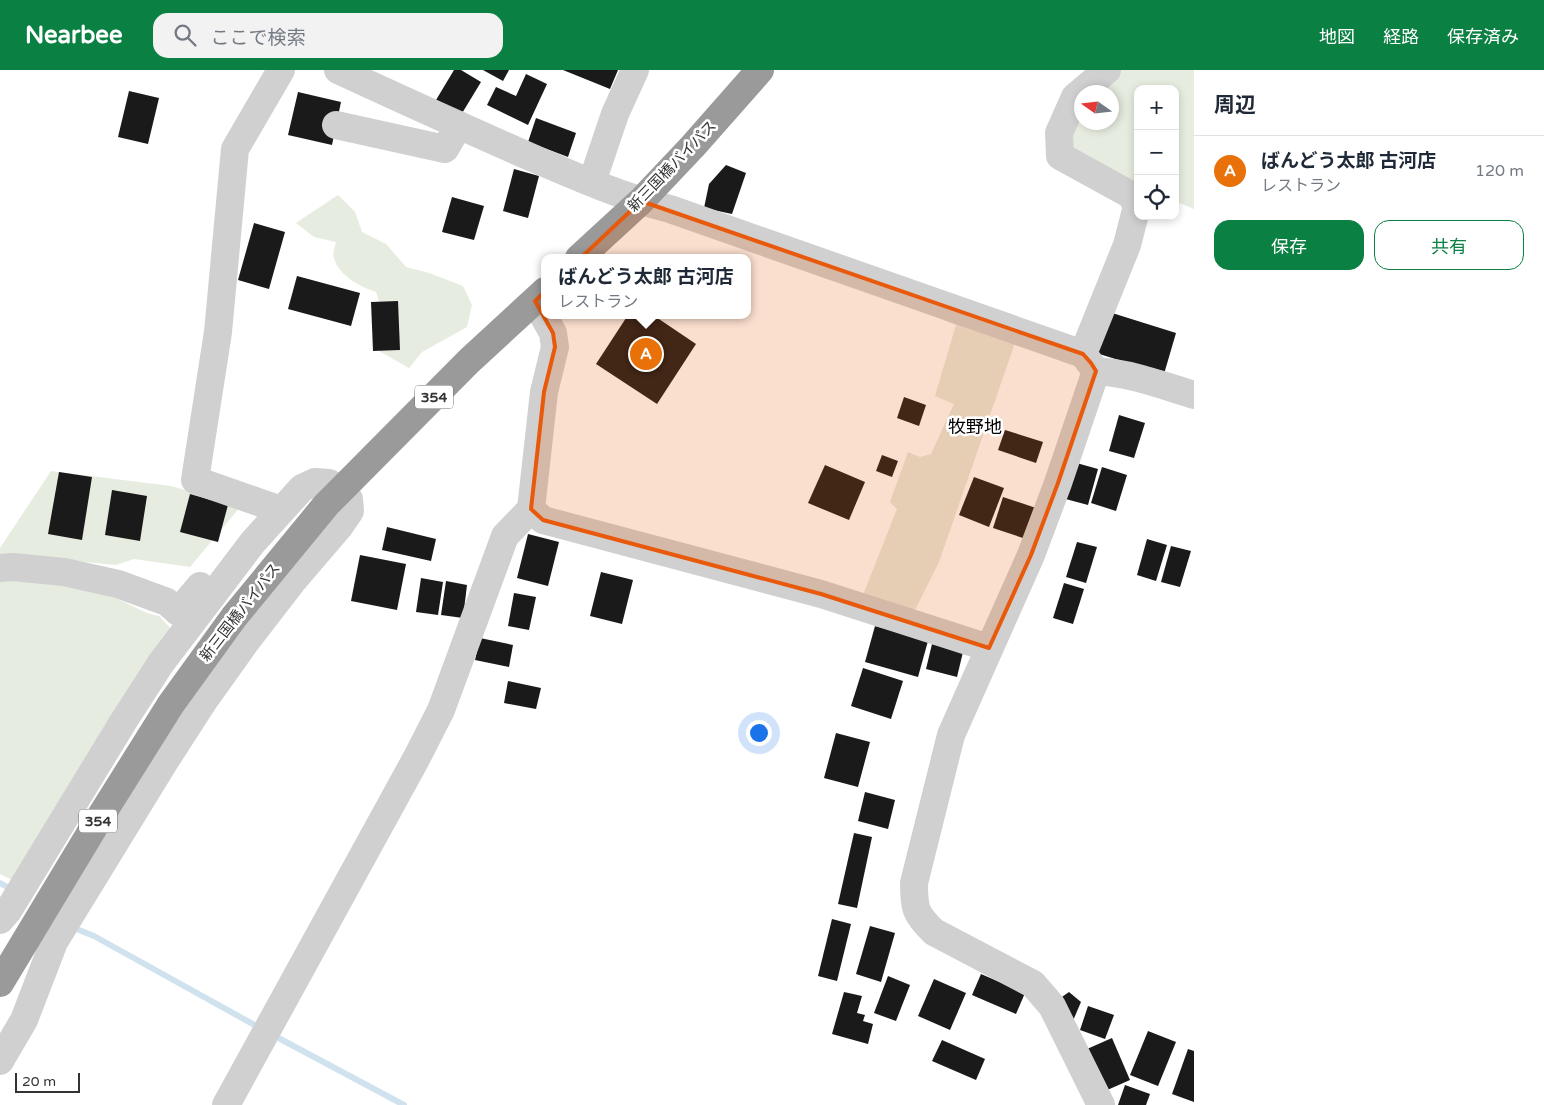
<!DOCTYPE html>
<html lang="ja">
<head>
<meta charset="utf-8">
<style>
  body { margin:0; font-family:"Varela Round","Noto Sans JP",sans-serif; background:#f2f2f3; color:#1f2937 }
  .controls { position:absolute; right:15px; top:15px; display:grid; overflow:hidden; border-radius:10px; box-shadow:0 2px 8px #0003 }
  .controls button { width:45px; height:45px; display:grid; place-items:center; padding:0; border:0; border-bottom:1px solid #e0e1e3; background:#fff; color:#1f2937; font:25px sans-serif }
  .compass { position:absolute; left:1074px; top:15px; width:45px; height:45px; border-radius:50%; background:#fff; box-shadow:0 2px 8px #0003; rotate:284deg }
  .scale { position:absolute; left:15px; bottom:12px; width:65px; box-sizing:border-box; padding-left:5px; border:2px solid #333; border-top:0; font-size:14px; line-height:18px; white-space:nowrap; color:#333; -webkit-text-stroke:4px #fff; paint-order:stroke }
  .you { position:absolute; left:758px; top:662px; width:18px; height:18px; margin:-12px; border:4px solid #fff; border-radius:50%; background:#1a73e8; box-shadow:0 0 0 8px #1a73e833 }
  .badge { display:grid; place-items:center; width:32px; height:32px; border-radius:50%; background:#0b8043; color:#fff; font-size:16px; font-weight:700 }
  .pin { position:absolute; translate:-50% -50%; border:2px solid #fff; box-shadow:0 1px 5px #0006 }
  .popup { position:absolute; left:541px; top:184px; width:210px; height:65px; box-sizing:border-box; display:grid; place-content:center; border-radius:10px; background:#fff; filter:drop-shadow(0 1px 4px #0005); font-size:16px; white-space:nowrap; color:#747a83 }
  .popup b { font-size:19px; color:#1f2937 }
  .popup::after { content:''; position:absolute; left:50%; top:100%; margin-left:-10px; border:10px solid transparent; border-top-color:#fff }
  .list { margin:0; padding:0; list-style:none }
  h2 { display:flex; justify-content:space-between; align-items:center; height:65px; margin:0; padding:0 20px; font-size:21px }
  h2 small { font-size:16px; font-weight:400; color:#747a83 }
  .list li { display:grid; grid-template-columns:32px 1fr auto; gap:15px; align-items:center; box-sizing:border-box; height:70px; padding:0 20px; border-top:1px solid #e0e1e3 }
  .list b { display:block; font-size:19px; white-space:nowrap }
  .list p { margin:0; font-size:16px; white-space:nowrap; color:#747a83 }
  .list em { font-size:16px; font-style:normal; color:#747a83 }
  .actions { display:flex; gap:10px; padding:15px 20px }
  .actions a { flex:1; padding:11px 0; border:1px solid #0b8043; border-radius:15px; text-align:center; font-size:18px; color:#0b8043 }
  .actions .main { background:#0b8043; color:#fff }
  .icon { flex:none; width:28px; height:28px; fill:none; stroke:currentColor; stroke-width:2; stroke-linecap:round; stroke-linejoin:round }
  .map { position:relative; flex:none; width:1194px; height:1035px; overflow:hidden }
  header { display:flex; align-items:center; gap:30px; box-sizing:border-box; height:70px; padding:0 25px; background:#0b8043; color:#fff }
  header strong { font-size:24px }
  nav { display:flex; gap:28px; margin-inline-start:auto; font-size:18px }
  .search { width:350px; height:45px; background:#f2f2f3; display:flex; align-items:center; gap:12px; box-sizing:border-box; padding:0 18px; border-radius:15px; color:#747a83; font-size:19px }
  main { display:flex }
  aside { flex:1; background:#fff }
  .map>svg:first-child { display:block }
  .green { fill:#e6ecdf; fill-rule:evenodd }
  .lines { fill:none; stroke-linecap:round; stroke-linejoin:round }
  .stream { stroke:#cfe2ee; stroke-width:6 }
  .building { fill:#1a1a1a }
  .minor { stroke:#d0d0d0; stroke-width:28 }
  .highway { stroke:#9a9a9a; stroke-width:28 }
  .marked { fill:#e8590c; fill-opacity:0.2; stroke:#e8590c; stroke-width:4; stroke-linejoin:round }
  .labels { text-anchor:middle; stroke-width:5; stroke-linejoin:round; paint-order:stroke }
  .shield { fill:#fff; stroke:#707070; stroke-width:1 }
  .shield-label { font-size:14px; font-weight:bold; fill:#333 }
  .street-label { font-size:15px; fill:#333; stroke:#fff }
  .quarter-label { font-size:18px; fill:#000; stroke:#fff }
</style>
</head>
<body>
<header>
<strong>Nearbee</strong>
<div class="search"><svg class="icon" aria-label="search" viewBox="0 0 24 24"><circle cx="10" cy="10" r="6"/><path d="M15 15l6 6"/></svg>ここで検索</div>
<nav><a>地図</a><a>経路</a><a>保存済み</a></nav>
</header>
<main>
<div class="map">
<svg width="1194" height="1035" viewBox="0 0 1194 1035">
  <rect width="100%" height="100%" fill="#fff"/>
  <g class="green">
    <path d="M1107 0H1194V139L1175 131V19H1138V125L1060 86 1075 27ZM1082 22H1112V52H1082Z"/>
    <path d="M338 125 355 142 362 162 386 174 406 197 429 203 463 216 472 235 467 257 422 282 409 298 379 281 387 255 376 222C359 216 339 206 334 188 332 183 335 177 336 172L314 167 296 153Z"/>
    <polygon points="945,246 1016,270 939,492 915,540 863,525 897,439 890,432 908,382 920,387 931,384 954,334 935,326 956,255 943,250"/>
    <polygon points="51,401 171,416 241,436 190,497 134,489 116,495 0,484 0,478"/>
    <polygon points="0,505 103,522 147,543 159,546 172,560 12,810 0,804"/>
  </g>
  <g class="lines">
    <g class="stream">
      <polyline points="0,813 9,818"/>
      <polyline points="79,860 94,866 260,958"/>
      <polyline points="271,964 404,1035"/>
    </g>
  </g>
  <g class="building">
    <polygon points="454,0 461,0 481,12 461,45 436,30"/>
    <polygon points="483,0 509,0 503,11"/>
    <polygon points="563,0 618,0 610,19"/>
    <polygon points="526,4 547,14 528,55 487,35 496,17 516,26"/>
    <polygon points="129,21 159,28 148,74 118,67"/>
    <polygon points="298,22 341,32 332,75 288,65"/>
    <polygon points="536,48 576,63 568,87 528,72"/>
    <polygon points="726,95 746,103 732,144 704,138 709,114"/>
    <polygon points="514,99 539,106 528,148 503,141"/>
    <polygon points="452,127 484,136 474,170 442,162"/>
    <polygon points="254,153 285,162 269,219 238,210"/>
    <polygon points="297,206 360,223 351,256 288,239"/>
    <polygon points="398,231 400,280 373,281 371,232"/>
    <polygon points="1109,242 1176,263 1164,304 1096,283"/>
    <polygon points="628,245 653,245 696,274 657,334 596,294"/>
    <polygon points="904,327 926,335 919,356 897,348"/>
    <polygon points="1119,345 1145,353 1134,388 1109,381"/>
    <polygon points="1005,360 1043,372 1036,393 998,380"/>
    <polygon points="882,385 898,391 892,407 876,401"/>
    <polygon points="1073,392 1098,399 1088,435 1062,428"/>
    <polygon points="825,395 865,412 849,450 808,433"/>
    <polygon points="1102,397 1127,405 1116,441 1091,433"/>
    <polygon points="59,402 92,407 82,470 48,464"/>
    <polygon points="974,407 1004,418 989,457 959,445"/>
    <polygon points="112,420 147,426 140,471 105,465"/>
    <polygon points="190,424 228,435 218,472 180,462"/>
    <polygon points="1003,427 1042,440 1032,471 993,458"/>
    <polygon points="387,457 436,469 431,491 382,480"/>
    <polygon points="528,464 559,472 548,516 517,508"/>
    <polygon points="1147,469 1167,475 1156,511 1137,505"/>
    <polygon points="1077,472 1097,477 1086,513 1066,507"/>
    <polygon points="1171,476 1191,481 1180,517 1161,512"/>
    <polygon points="360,485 406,494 397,540 351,531"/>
    <polygon points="601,502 633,510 622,554 590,546"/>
    <polygon points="421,508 443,512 438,545 416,542"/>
    <polygon points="446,511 467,515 463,548 441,545"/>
    <polygon points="1064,513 1084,519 1073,554 1053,548"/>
    <polygon points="514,523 536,527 529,560 508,556"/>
    <polygon points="875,556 928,571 918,607 865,592"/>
    <polygon points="480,568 513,575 509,597 475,590"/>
    <polygon points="932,574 963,582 957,607 926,599"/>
    <polygon points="863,598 903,611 891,649 851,636"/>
    <polygon points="508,611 541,618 536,639 504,633"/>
    <polygon points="836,663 870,672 858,717 824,708"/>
    <polygon points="865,722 895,730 888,759 858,751"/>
    <polygon points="854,763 872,767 857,838 838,834"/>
    <polygon points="832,849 851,854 837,911 818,906"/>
    <polygon points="870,856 895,863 881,912 856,904"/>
    <polygon points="981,904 1025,923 1016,944 972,925"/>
    <polygon points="888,906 910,915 896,951 874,943"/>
    <polygon points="934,909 966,923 950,960 918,946"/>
    <polygon points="844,922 862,926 857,943 865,945 863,951 873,954 868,974 832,964"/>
    <polygon points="1069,922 1081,932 1072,953 1059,929"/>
    <polygon points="1088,936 1114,945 1105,969 1080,960"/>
    <polygon points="1148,961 1176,972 1158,1016 1130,1005"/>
    <polygon points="1112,968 1130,1010 1105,1021 1087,979"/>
    <polygon points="942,970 985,989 976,1010 932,991"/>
    <polygon points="1188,979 1194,981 1194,1032 1172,1024"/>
    <polygon points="1125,1015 1150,1024 1146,1035 1118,1035"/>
  </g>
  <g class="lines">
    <g class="minor">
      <path d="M338 0C403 30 469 60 535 89 579 108 623 127 670 139L1083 284 1096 301 1058 413 1031 485 951 665 914 813C914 838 915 844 934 862L1033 914 1052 936 1101 1035"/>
      <polyline points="336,55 445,79 459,55"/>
      <polyline points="592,112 615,44 635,0"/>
      <polyline points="535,231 553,263 555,277 544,322 531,439 543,450 821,524 989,578"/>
      <polyline points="1083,284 1127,175 1137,136 1131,125 1060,86 1059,63 1075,27 1107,0"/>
      <path d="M1096 301C1130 303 1162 315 1194 325"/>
      <polyline points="281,440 195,410 218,262 235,79 281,0"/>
      <polyline points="0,498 13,497 64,502 118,514 167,532 178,542 200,516"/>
      <polyline points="0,850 8,841 123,652 161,593 253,472 302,418 315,412 329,413 341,419 349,429 350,441 339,457 292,512 245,573 205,629 165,691 54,872 24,950 0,991"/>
      <polyline points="226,1035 416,689 441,640 505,466 531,439"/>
    </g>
    <g class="highway">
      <polyline points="579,188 641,131 693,76 760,0"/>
      <polyline points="0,913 97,752 171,634 234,547 326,435 469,291 545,221"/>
    </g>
  </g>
  <path class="marked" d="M641 131 1083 284 1091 293 1096 301 1058 413 1031 485 989 578 821 524 543 450 531 439 544 322 555 277 553 263 535 231Z"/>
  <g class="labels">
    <g class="shield">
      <rect x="415" y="315.5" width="38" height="23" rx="4"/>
      <rect x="79" y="739.5" width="38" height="23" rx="4"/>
    </g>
    <g class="shield-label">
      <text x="434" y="332">354</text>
      <text x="98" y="756">354</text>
    </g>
    <g class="street-label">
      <text transform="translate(672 96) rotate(-46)" y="5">新三国橋バイパス</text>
      <text transform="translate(240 542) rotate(-52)" y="5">新三国橋バイパス</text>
    </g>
    <g class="quarter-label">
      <text x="975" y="363">牧野地</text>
    </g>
  </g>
</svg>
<div class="controls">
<button>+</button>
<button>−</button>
<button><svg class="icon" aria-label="locate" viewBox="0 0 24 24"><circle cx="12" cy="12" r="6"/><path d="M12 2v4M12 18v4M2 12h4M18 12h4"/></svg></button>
</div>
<svg class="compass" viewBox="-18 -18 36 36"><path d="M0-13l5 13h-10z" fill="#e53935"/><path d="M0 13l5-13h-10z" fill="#747a83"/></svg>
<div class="scale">20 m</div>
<div class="you"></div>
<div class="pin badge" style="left:646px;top:284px;background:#e8710a">A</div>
<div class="popup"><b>ばんどう太郎 古河店</b>レストラン</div>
</div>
<aside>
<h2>周辺<small></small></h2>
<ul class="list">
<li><span class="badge" style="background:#e8710a">A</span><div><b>ばんどう太郎 古河店</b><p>レストラン</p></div><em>120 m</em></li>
</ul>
<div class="actions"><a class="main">保存</a><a>共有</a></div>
</aside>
</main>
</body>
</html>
